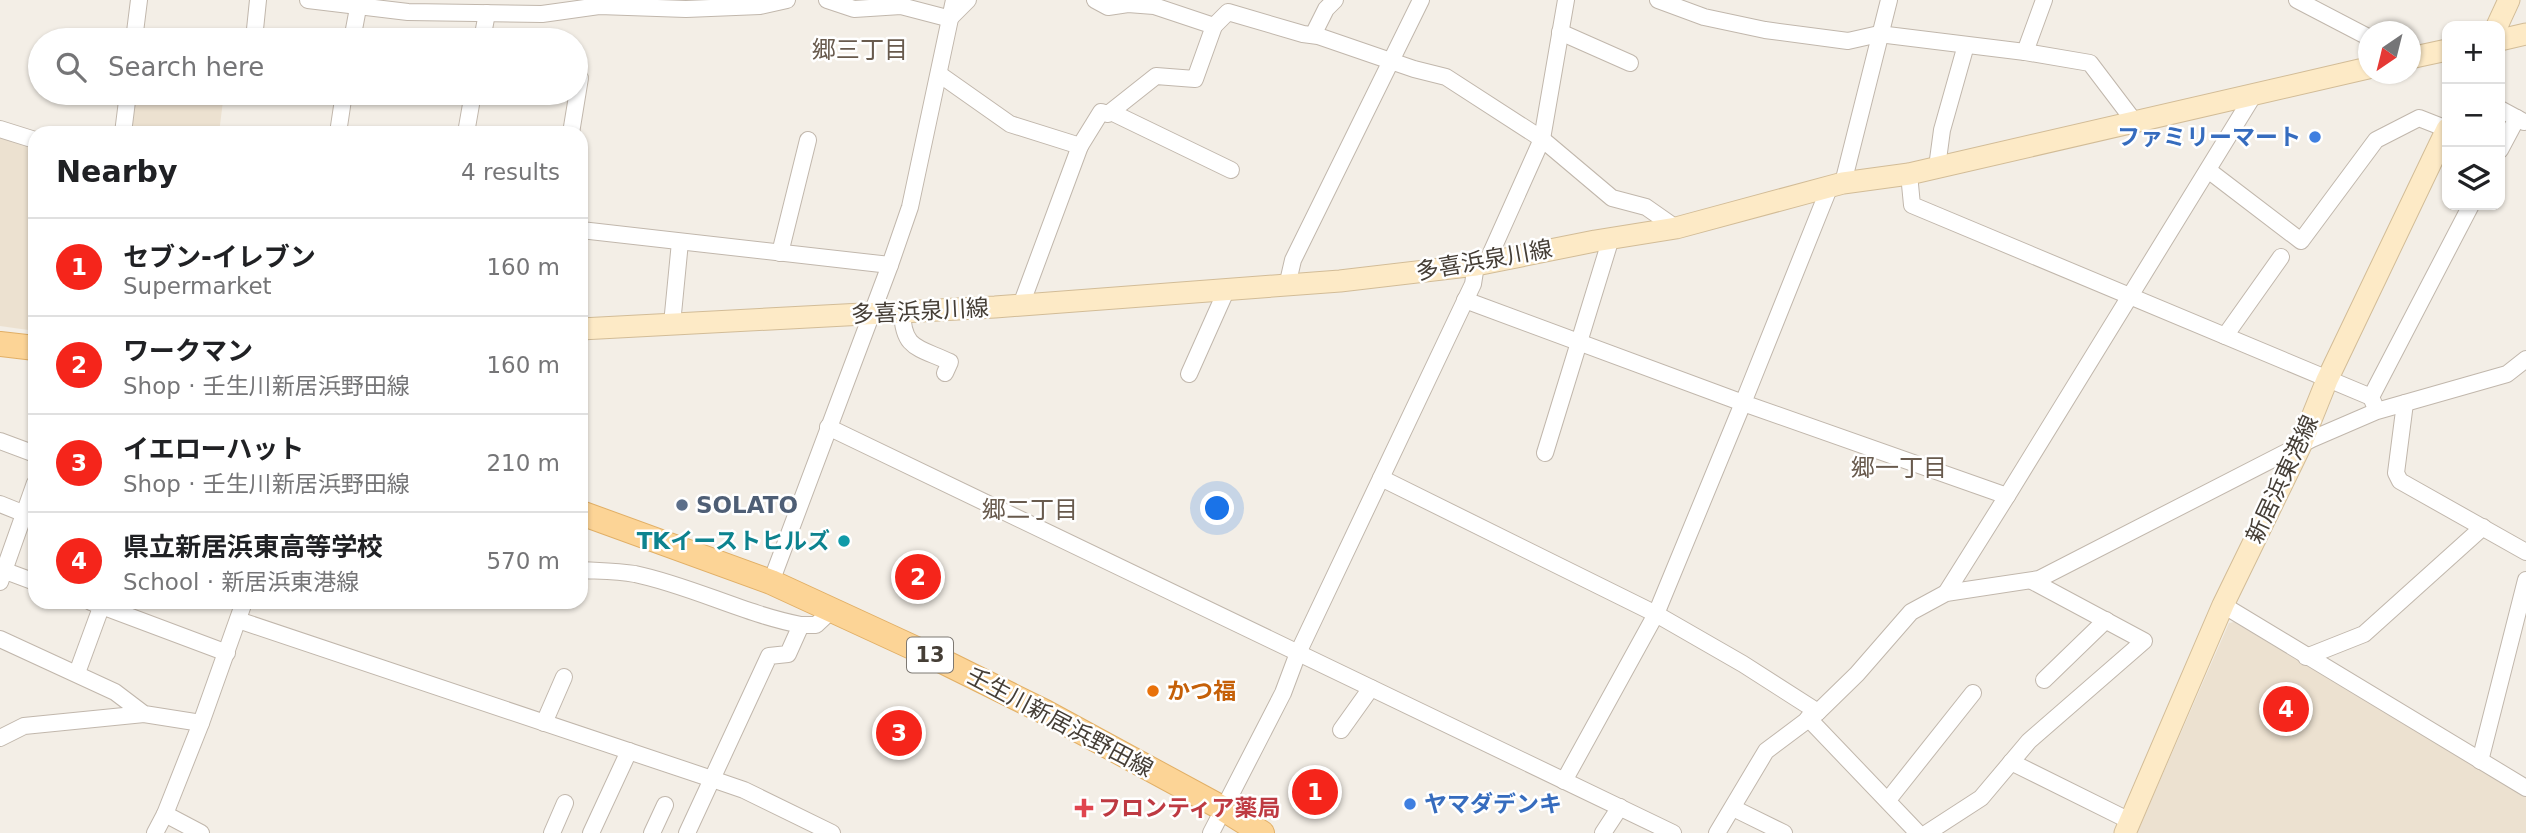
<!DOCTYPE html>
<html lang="en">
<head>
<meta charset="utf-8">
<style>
  body { margin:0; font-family:"DejaVu Sans","Noto Sans JP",sans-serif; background:#f6f6f6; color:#202124 }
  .controls { position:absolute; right:21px; top:21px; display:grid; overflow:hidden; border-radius:14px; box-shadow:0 2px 5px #0004 }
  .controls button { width:63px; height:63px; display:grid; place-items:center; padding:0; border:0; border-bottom:2px solid #e0e0e0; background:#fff; color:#202124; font:35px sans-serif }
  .compass { position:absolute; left:2358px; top:21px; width:63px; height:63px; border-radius:50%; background:#fff; box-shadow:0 2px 5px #0004; rotate:215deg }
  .you { position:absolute; left:1218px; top:509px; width:24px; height:24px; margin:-18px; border:5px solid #fff; border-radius:50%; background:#1a73e8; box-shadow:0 0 0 10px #1a73e833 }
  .badge { display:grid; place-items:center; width:46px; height:46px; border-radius:50%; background:#f5251b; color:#fff; font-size:23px; font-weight:700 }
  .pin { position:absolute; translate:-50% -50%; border:4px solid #fff; box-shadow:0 2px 7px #0006 }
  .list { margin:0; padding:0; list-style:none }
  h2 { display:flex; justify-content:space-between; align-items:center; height:91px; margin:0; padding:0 28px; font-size:30px }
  h2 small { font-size:23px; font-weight:400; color:#757577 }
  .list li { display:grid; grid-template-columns:46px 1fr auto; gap:21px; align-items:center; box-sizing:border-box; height:98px; padding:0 28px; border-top:2px solid #e0e0e0 }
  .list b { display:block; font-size:26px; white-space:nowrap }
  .list p { margin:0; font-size:23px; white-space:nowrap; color:#757577 }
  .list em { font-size:23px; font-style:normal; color:#757577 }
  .icon { flex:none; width:38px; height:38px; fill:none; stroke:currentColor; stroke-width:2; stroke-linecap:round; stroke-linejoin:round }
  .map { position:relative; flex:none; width:2526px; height:833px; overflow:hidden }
  .search { position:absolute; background:#fff; box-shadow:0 2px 5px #0004; left:28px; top:28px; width:560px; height:77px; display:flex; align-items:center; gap:18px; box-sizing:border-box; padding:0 24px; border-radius:38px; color:#757577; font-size:26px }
  .panel { position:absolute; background:#fff; box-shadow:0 2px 5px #0004; left:28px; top:126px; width:560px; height:483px; border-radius:21px }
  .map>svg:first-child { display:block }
  .education { fill:#ece1d0 }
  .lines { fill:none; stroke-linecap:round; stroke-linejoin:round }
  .street-casing { stroke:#c1b7ac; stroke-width:18 }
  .secondary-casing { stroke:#d2bc97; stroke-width:23 }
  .primary-casing { stroke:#e1af66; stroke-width:26 }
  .street { stroke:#fff; stroke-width:16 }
  .secondary { stroke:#fdeac6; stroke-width:21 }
  .primary { stroke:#fcd496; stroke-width:24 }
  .shop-dot { fill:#3f7fe0; stroke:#fff; stroke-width:2.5 }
  .service-dot { fill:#5c6f8a; stroke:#fff; stroke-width:2.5 }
  .culture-dot { fill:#0f9aa8; stroke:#fff; stroke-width:2.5 }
  .food-dot { fill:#e8710a; stroke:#fff; stroke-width:2.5 }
  .health-dot { fill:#e0444e; stroke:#fff; stroke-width:2.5 }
  .labels { text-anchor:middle; stroke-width:5; stroke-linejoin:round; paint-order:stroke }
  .shield { fill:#fff; stroke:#7d7872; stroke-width:2 }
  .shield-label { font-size:21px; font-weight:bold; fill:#453e36 }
  .shop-label { font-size:23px; font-weight:bold; fill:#366cbe; stroke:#fff; text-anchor:end }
  .street-label { font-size:23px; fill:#453e36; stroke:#fff }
  .service-label { font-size:23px; font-weight:bold; fill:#4e5e75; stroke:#fff; text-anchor:start }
  .culture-label { font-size:23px; font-weight:bold; fill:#0d838f; stroke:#fff; text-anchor:end }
  .food-label { font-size:23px; font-weight:bold; fill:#c56008; stroke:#fff; text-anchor:start }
  .health-label { font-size:23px; font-weight:bold; fill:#be3a42; stroke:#fff; text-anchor:start }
  .neighbourhood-label { font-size:24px; fill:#685a4d; stroke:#fff }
</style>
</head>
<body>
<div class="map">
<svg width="2526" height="833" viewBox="0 0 2526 833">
  <rect width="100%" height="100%" fill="#f3eee6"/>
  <g class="education">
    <polygon points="132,93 224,93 219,133 127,133"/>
    <polygon points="0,133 35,143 35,331 0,326"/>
    <polygon points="2234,622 2526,796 2526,833 2137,833 2229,623"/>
  </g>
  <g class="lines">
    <defs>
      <g id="street">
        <polyline points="308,0 408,12 542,14 599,6 686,9 760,6 787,0"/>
        <polyline points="827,0 854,9 901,6 947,18 950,18 968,0"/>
        <polyline points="1658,0 1704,17 1765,30 1848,41 1879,34 2025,52 2090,63 2134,121"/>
        <polyline points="2297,0 2368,37"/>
        <polyline points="1214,26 1228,12 1303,34 1318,36 1414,69 1446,77 1542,139 1612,198 1646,207 1676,228"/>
        <polyline points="1560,32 1630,63"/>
        <polyline points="1313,35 1326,9 1335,0"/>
        <polyline points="254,39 258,0"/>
        <polyline points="134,40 139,0"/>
        <polyline points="352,40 358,8"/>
        <polyline points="482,40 487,13"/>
        <polyline points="2025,52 2044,0"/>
        <polyline points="939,74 1010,124 1080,146 1101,112 1108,114 1156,76 1195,79 1214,26 1154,6 1128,4 1108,7 1095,0"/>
        <polyline points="2500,109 2524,122"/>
        <polyline points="1111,112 1231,170"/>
        <polyline points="0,129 35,140"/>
        <polyline points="123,133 128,93"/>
        <polyline points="338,133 344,93"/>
        <polyline points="466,133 473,93"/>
        <polyline points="571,133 580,78"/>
        <polyline points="2500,150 2517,118"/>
        <polyline points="1937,167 1942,130 1966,45"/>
        <polyline points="2208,170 2301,241 2376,140 2419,118 2447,129"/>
        <polyline points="1909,174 1912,205 2371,397"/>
        <polyline points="1843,183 1889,0"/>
        <polyline points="1830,186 1743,403 2007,496 1946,593"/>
        <polyline points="581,230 890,265"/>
        <polyline points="780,253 808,140"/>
        <polyline points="1487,262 1542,139 1566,0"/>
        <polyline points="1287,286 1293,260 1421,0"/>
        <polyline points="1465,300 1743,403 1656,614 1564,781"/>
        <polyline points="1021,305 1080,146"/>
        <path d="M902 311C903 350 918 347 950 362L945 373"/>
        <polyline points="672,324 680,242"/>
        <polyline points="2225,336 2281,257"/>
        <polyline points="1189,374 1226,291"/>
        <polyline points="2405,403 2396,473 2400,481 2526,552"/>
        <polyline points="2374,404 2371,397 2471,205"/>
        <polyline points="828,427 1673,833"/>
        <polyline points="0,441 35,454"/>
        <polyline points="1545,453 1611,238"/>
        <polyline points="1381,478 1656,614 1743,664 1818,712"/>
        <polyline points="2007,496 2253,96"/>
        <polyline points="0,504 35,518"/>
        <polyline points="0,569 35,582"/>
        <path d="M581 570C599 571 618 571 635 574 692 586 744 614 801 625"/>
        <polyline points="0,582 35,483"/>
        <polyline points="771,582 890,265 910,207 954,0"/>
        <polyline points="91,602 227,653"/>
        <polyline points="2223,605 2526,788"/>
        <polyline points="832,610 816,625 801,625 788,654 769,656 712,779 744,790 832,833"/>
        <polyline points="238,620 712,779 687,833"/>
        <polyline points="0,639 115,692 144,714 201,723"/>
        <polyline points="2306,657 2364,634 2483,527"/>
        <polyline points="77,673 103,602"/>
        <polyline points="2044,680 2106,620"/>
        <polyline points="1808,718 1918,833"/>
        <polyline points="544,723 564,677"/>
        <polyline points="1341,730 1371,688"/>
        <polyline points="0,738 24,726 144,714"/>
        <polyline points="2480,761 2526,580"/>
        <polyline points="2011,762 2130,821"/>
        <polyline points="1888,800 1973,693"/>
        <polyline points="1733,808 1784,833"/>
        <polyline points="165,814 201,833"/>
        <polyline points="155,833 165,814 201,723 244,602"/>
        <polyline points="552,833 565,803"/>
        <polyline points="591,833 629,751"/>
        <polyline points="652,833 665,805"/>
        <polyline points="1211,833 1283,693 1298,653 1473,284 1476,265"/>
        <polyline points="1603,833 1620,807"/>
        <polyline points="1717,833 1766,751 1818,712 1857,674 1911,612 1946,593 2039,579 2312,439 2377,411 2507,374 2526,359"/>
        <polyline points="1927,833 1981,798 2029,741 2144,641 2032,581"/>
      </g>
      <g id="secondary">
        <polyline points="2497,26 2509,0"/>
        <polyline points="2500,40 2526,34"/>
        <polyline points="2410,58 2447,50"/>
        <polyline points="581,329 995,307 1340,281 1476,265 1595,241 1676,228 1843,183 1909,174 2368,68"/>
        <polyline points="2125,833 2223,605 2300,447 2327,380 2447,129"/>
      </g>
      <g id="primary">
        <polyline points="0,344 35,348"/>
        <polyline points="581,513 771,582 938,659 1045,712 1222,808 1262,833"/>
      </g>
    </defs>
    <use href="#street" class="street-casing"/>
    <use href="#secondary" class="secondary-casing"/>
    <use href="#primary" class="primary-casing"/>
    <use href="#street" class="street"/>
    <use href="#secondary" class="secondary"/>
    <use href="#primary" class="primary"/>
  </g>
  <g class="shop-dot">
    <circle cx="2315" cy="137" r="7"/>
    <circle cx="1410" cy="804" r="7"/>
  </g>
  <circle class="service-dot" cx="682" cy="505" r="7"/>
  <circle class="culture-dot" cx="844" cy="541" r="7"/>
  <circle class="food-dot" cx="1153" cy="691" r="7"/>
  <path class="health-dot" d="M1080.5 797.5h7v7h7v7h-7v7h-7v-7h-7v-7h7z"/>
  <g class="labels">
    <rect class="shield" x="907" y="637.5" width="46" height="35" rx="5"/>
    <g class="shield-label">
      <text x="930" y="662">13</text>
    </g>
    <g class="shop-label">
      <text x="2301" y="145">ファミリーマート</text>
      <text x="1424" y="812" text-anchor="start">ヤマダデンキ</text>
    </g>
    <g class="street-label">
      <text transform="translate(1484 260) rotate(-10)" y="8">多喜浜泉川線</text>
      <text transform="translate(920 311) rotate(-3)" y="8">多喜浜泉川線</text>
      <text transform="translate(2282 479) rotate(-65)" y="8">新居浜東港線</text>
      <text transform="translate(1060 722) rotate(28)" y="8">壬生川新居浜野田線</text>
    </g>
    <g class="service-label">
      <text x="696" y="513">SOLATO</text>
    </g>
    <g class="culture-label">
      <text x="830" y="549">TKイーストヒルズ</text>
    </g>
    <g class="food-label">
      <text x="1167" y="699">かつ福</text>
    </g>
    <g class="health-label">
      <text x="1098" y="816">フロンティア薬局</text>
    </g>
    <g class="neighbourhood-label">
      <text x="860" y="58">郷三丁目</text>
      <text x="1899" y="476">郷一丁目</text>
      <text x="1030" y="518">郷二丁目</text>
    </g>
  </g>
</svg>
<div class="controls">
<button>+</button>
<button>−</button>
<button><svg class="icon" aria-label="layers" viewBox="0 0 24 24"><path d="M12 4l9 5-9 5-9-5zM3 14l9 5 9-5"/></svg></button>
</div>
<svg class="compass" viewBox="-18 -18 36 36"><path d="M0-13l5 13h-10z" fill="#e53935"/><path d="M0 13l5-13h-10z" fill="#757577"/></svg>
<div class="you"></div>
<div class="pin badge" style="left:1315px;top:792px">1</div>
<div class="pin badge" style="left:918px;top:577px">2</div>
<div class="pin badge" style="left:899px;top:733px">3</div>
<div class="pin badge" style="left:2286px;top:709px">4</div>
<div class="search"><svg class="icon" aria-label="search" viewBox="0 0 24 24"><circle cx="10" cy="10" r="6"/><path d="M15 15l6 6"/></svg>Search here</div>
<section class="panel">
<h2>Nearby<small>4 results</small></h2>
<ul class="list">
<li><span class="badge">1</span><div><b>セブン-イレブン</b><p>Supermarket</p></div><em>160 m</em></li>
<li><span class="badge">2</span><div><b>ワークマン</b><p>Shop · 壬生川新居浜野田線</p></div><em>160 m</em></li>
<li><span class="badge">3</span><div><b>イエローハット</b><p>Shop · 壬生川新居浜野田線</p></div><em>210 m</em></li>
<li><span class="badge">4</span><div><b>県立新居浜東高等学校</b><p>School · 新居浜東港線</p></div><em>570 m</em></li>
</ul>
</section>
</div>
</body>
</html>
